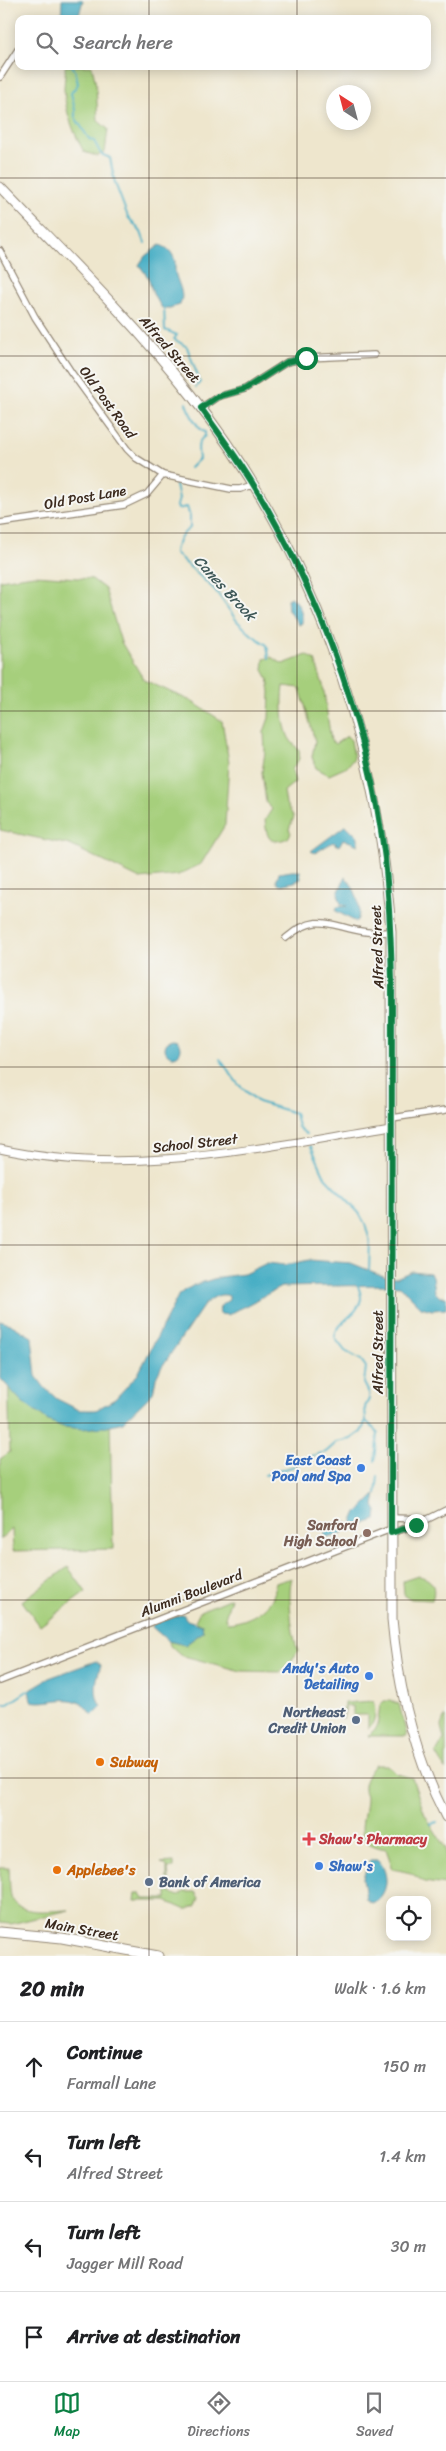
<!DOCTYPE html>
<html lang="en">
<head>
<meta charset="utf-8">
<style>
  body { margin:0; font-family:Sriracha,sans-serif; background:#f2f2f2; color:#202124 }
  .controls { position:absolute; right:15px; bottom:15px; display:grid; overflow:hidden; border-radius:10px; box-shadow:0 2px 12px #0003 }
  .controls button { width:45px; height:45px; display:grid; place-items:center; padding:0; border:0; border-bottom:1px solid #e0e0e0; background:#fff; color:#202124; font:25px sans-serif }
  .compass { position:absolute; left:326px; top:85px; width:45px; height:45px; border-radius:50%; background:#fff; box-shadow:0 2px 12px #0003; rotate:324deg }
  .stop { position:absolute; width:15px; height:15px; margin:-11px; border:4px solid #0b8043; border-radius:50%; background:#fff }
  .stop.end { background:#0b8043; border-color:#fff; box-shadow:0 1px 5px #0008 }
  .list { margin:0; padding:0; list-style:none }
  h2 { display:flex; justify-content:space-between; align-items:center; height:65px; margin:0; padding:0 20px; font-size:21px }
  h2 small { font-size:16px; font-weight:400; color:#757577 }
  .list li { display:grid; grid-template-columns:32px 1fr auto; gap:15px; align-items:center; box-sizing:border-box; height:90px; padding:0 20px; border-top:1px solid #e0e0e0 }
  .list b { display:block; font-size:19px; white-space:nowrap }
  .list p { margin:0; font-size:16px; white-space:nowrap; color:#757577 }
  .list em { font-size:16px; font-style:normal; color:#757577 }
  .icon { flex:none; width:28px; height:28px; fill:none; stroke:currentColor; stroke-width:2; stroke-linecap:round; stroke-linejoin:round }
  .map { position:relative; flex:none; width:446px; height:1956px; overflow:hidden }
  .search { position:absolute; background:#fff; box-shadow:0 2px 12px #0003; left:15px; right:15px; top:15px; height:55px; display:flex; align-items:center; gap:12px; box-sizing:border-box; padding:0 18px; border-radius:10px; color:#757577; font-size:19px }
  .sheet { height:425px; background:#fff }
  nav { display:flex; justify-content:space-around; align-items:center; box-sizing:border-box; height:70px; border-top:1px solid #e0e0e0; background:#fff; font-size:14px; color:#757577 }
  nav a { display:grid; justify-items:center; gap:2px }
  nav .on { color:#0b8043 }
  .map>svg:first-child { display:block }
  .green { fill:#a6cf7b; stroke:#707c4c }
  .water { fill:#46aec5; stroke:#406c72 }
  .lines { fill:none; stroke-linecap:round; stroke-linejoin:round }
  .stream { stroke:#46aec5; stroke-width:2 }
  .minor-casing { stroke:#948876; stroke-width:8 }
  .tertiary-casing { stroke:#948876; stroke-width:9 }
  .primary-casing { stroke:#948876; stroke-width:11 }
  .trunk-casing { stroke:#948876; stroke-width:11 }
  .minor { stroke:#fff; stroke-width:5.5 }
  .tertiary { stroke:#fff; stroke-width:7 }
  .primary { stroke:#fff; stroke-width:9 }
  .trunk { stroke:#fff; stroke-width:9 }
  .route { stroke:#0b8043; stroke-width:6 }
  .grid { fill:none; stroke:#3b2a1e; stroke-width:1; stroke-opacity:0.55 }
  .shop-dot { fill:#3f7fe0; stroke:#f6f6f2; stroke-width:2 }
  .education-dot { fill:#8d6e63; stroke:#f6f6f2; stroke-width:2 }
  .service-dot { fill:#5c6f8a; stroke:#f6f6f2; stroke-width:2 }
  .food-dot { fill:#e8710a; stroke:#f6f6f2; stroke-width:2 }
  .health-dot { fill:#e0444e; stroke:#f6f6f2; stroke-width:2 }
  .labels { text-anchor:middle; stroke-width:4; stroke-linejoin:round; paint-order:stroke }
  .street-label { font-size:14px; fill:#3b2a1e; stroke:#f6f6f2 }
  .shop-label { font-size:14px; font-weight:bold; fill:#366cbe; stroke:#f6f6f2; text-anchor:end }
  .education-label { font-size:14px; font-weight:bold; fill:#785e54; stroke:#f6f6f2; text-anchor:end }
  .service-label { font-size:14px; font-weight:bold; fill:#4e5e75; stroke:#f6f6f2; text-anchor:end }
  .food-label { font-size:14px; font-weight:bold; fill:#c56008; stroke:#f6f6f2; text-anchor:start }
  .health-label { font-size:14px; font-weight:bold; fill:#be3a42; stroke:#f6f6f2; text-anchor:start }
  .water-label { font-size:15px; font-style:italic; fill:#3f5858; stroke:#f6f6f2 }
</style>
</head>
<body>
<div class="map">
<svg width="446" height="1956" viewBox="0 0 446 1956">
  <rect width="100%" height="100%" fill="#f6f6f2"/>
  <filter id="ink" filterUnits="userSpaceOnUse"><feTurbulence type="fractalNoise" baseFrequency=".02" numOctaves="2"/><feDisplacementMap in="SourceGraphic" scale="10" xChannelSelector="R" yChannelSelector="G"/><feConvolveMatrix kernelMatrix="1 2 1 2 8 2 1 2 1" color-interpolation-filters="sRGB"/></filter>
  <filter id="wash" filterUnits="userSpaceOnUse"><feTurbulence type="fractalNoise" baseFrequency=".0096" numOctaves="4" result="noise"/><feDisplacementMap in="SourceGraphic" scale="20" xChannelSelector="R" yChannelSelector="G"/><feGaussianBlur stdDeviation="1.12" result="paint"/><feColorMatrix in="noise" values="0 0 0 0 0 0 0 0 0 0 0 0 0 0 0 0 0 1.4 0 .05"/><feComposite in="paint" operator="in"/></filter>
  <g filter="url(#wash)">
    <rect width="100%" height="100%" fill="#eee6cd"/>
    <g class="green">
      <path d="M65 66H92L96 85 98 121 108 129 105 152 97 156 84 152C74 133 65 112 64 89 64 81 66 75 65 66Z"/>
      <polygon points="34,575 92,579 105,589 121,642 144,680 191,701 222,721 229,762 225,825 201,864 178,875 140,879 70,845 0,830 0,580"/>
      <path d="M307 655 315 660 323 685 331 741 335 744 347 736 351 740 354 758 347 767 329 775 316 768 312 757 315 741 300 688 284 686C282 702 282 723 289 738 292 743 297 747 299 751 301 759 296 764 292 769L295 782 284 791 286 804 294 817 289 829 291 833 288 838C268 846 267 837 265 820L272 809 266 803 262 772 265 752 264 732 269 718 270 692 268 679 263 670 264 659 271 657 283 664Z"/>
      <polygon points="8,1361 38,1400 110,1419 113,1549 13,1551 12,1529 0,1540 0,1459 10,1452"/>
      <polygon points="68,1567 86,1592 40,1626 22,1601"/>
      <path d="M418 1576C431 1578 437 1586 432 1600L411 1599 404 1595 403 1581Z"/>
      <path d="M292 1578C287 1591 292 1638 298 1651L287 1667 280 1672 241 1671 180 1655 171 1647 168 1641 185 1645 203 1632 202 1625 195 1621 200 1611 231 1598 225 1618 228 1623C248 1622 278 1607 275 1583Z"/>
      <path d="M373 1701C376 1709 376 1724 368 1728V1717L367 1715H353V1706H346L343 1719 344 1703Z"/>
      <polygon points="384,1701 391,1701 399,1704 407,1736 368,1736 377,1727 380,1705"/>
      <polygon points="446,1717 446,1770 436,1753 444,1739 441,1726 444,1718"/>
      <path d="M375 1765H387L397 1774 412 1778 425 1815 446 1849V1885L424 1882 411 1873 393 1869 386 1849C349 1843 366 1821 366 1797 366 1794 364 1793 364 1789 363 1781 370 1771 375 1765Z"/>
      <polygon points="174,1862 174,1868 168,1868 170,1893 179,1896 184,1892 195,1892 199,1898 196,1906 186,1910 166,1901 135,1901 136,1893 141,1893 144,1899 167,1899 167,1866 161,1863"/>
      <path d="M0 1868H9C10 1877 9 1887 11 1896 17 1917 53 1910 69 1910L11 1924 0 1923Z"/>
    </g>
    <g class="water">
      <polygon points="62,0 83,0 78,19 61,19"/>
      <path d="M160 245C165 247 169 249 172 254 176 260 175 264 175 270 176 282 186 292 180 305L170 308H162L153 294 148 277 139 265 145 256Z"/>
      <path d="M291 597C300 603 303 613 302 623L299 625 288 610 287 599Z"/>
      <polygon points="346,825 358,837 358,845 343,839 339,846 333,842 315,853 311,851"/>
      <polygon points="292,871 300,871 301,879 294,882 279,885 276,881 279,873"/>
      <path d="M345 877C355 885 364 911 356 922L336 911 337 907 347 906 341 904 338 894Z"/>
      <circle cx="173" cy="1048" r="8"/>
      <path d="M309 1260 351 1263 386 1277 396 1278 412 1271 430 1273 433 1276 435 1292 440 1297H446V1309L432 1310 421 1307 400 1286 386 1285 281 1287 228 1315 220 1314C218 1306 222 1304 229 1300V1296C219 1292 211 1299 204 1305L161 1368 156 1378 153 1393 123 1422 103 1427 83 1429 63 1427 48 1421 22 1402 0 1378V1321L10 1324 32 1337 36 1376 45 1388 57 1399 79 1410H96L115 1399 138 1374 179 1294 194 1285 220 1277 244 1274 267 1263 285 1265Z"/>
      <polygon points="376,1494 374,1506 377,1511 376,1520 354,1527 352,1524 356,1514"/>
      <path d="M341 1522H348V1526C343 1535 333 1539 324 1536L327 1527Z"/>
      <polygon points="183,1614 187,1620 202,1625 203,1632 185,1645 168,1641 152,1627 153,1624"/>
      <path d="M96 1661 101 1665C96 1679 93 1694 101 1707L93 1715C89 1712 86 1707 82 1704 65 1694 48 1705 31 1701L29 1690 49 1678Z"/>
      <path d="M370 1860H378C390 1873 389 1896 372 1903L366 1899 363 1877Z"/>
    </g>
    <g class="lines">
      <g class="stream">
        <polyline points="72,66 75,70 78,84 71,93 75,110 75,117 89,139 94,141 101,154 110,158 115,183 128,217 141,232 145,243"/>
        <polyline points="164,306 165,330 177,335 174,339 187,347 200,382 196,387"/>
        <path d="M186 403C188 410 198 430 205 432V436C196 442 198 449 199 459L190 468"/>
        <path d="M176 485 179 499 177 506 178 509 187 507 190 517V528C183 532 175 545 175 553L215 590 237 621 252 635 267 645 269 658"/>
        <polyline points="220,1059 238,1084 258,1102 295,1113 298,1127 306,1134"/>
        <polyline points="311,1146 325,1177 359,1213 365,1224 370,1241 369,1270"/>
        <polyline points="366,1421 378,1433 375,1461"/>
        <path d="M265 1475 295 1466 311 1456 326 1452 337 1442 351 1439 361 1432 366 1421 365 1407 369 1399V1393L364 1383 366 1367 361 1360 345 1351 335 1338C336 1321 358 1316 361 1299 362 1293 358 1290 358 1284"/>
        <polyline points="376,1494 378,1476"/>
        <polyline points="0,1704 8,1704 29,1690"/>
        <polyline points="431,1824 437,1822"/>
      </g>
    </g>
  </g>
  <g filter="url(#ink)">
    <g class="lines">
      <defs>
        <g id="minor">
          <polyline points="0,77 19,48"/>
          <polyline points="0,251 35,317 71,372 127,449 136,458 163,475 231,489 240,489 253,485"/>
          <polyline points="201,408 217,397 245,389 287,362 307,358 374,355"/>
          <polyline points="0,523 124,505 147,494 163,475"/>
          <path d="M286 938C319 910 332 928 367 932 375 933 383 932 391 932"/>
          <polyline points="392,1118 446,1110"/>
          <polyline points="391,1518 424,1519"/>
          <polyline points="391,1533 416,1525 446,1510"/>
          <polyline points="0,1681 391,1529"/>
        </g>
        <path id="tertiary" d="M0 1149C133 1178 261 1147 392 1126"/>
        <path id="primary" d="M0 187C65 255 133 321 191 395 313 548 378 738 391 932L392 1619C398 1688 414 1755 446 1817"/>
        <polyline id="trunk" points="0,1932 62,1938 158,1956"/>
      </defs>
      <use href="#minor" class="minor-casing"/>
      <use href="#tertiary" class="tertiary-casing"/>
      <use href="#primary" class="primary-casing"/>
      <use href="#trunk" class="trunk-casing"/>
      <use href="#minor" class="minor"/>
      <use href="#tertiary" class="tertiary"/>
      <use href="#primary" class="primary"/>
      <use href="#trunk" class="trunk"/>
    </g>
  </g>
  <g class="lines" filter="url(#ink)">
    <path class="route" d="M306 358 287 362 245 389 217 397 201 408C224 440 247 472 266 506 327 614 370 735 385 859 389 899 391 939 392 980L391 1533 416 1525"/>
  </g>
  <path class="grid" d="M149 0V19M297 0V19M149 66V1956M297 66V1956M0 178H446M0 356H446M0 533H446M0 711H446M0 889H446M0 1067H446M0 1245H446M0 1423H446M0 1600H446M0 1778H446"/>
  <g class="shop-dot">
    <circle cx="361" cy="1468" r="5"/>
    <circle cx="369" cy="1676" r="5"/>
    <circle cx="319" cy="1866" r="5"/>
  </g>
  <circle class="education-dot" cx="367" cy="1533" r="5"/>
  <g class="service-dot">
    <circle cx="356" cy="1720" r="5"/>
    <circle cx="149" cy="1882" r="5"/>
  </g>
  <g class="food-dot">
    <circle cx="100" cy="1762" r="5"/>
    <circle cx="57" cy="1870" r="5"/>
  </g>
  <path class="health-dot" d="M306.5 1831.5h5v5h5v5h-5v5h-5v-5h-5v-5h5z"/>
  <g class="labels">
    <g class="street-label">
      <text transform="translate(170 349) rotate(49)" y="5">Alfred Street</text>
      <text transform="translate(108 402) rotate(54)" y="5">Old Post Road</text>
      <text transform="translate(85 497) rotate(-10)" y="5">Old Post Lane</text>
      <text transform="translate(377 947) rotate(-92)" y="5">Alfred Street</text>
      <text transform="translate(195 1143) rotate(-6)" y="5">School Street</text>
      <text transform="translate(378 1352) rotate(-90)" y="5">Alfred Street</text>
      <text transform="translate(191 1593) rotate(-21)" y="5">Alumni Boulevard</text>
      <text transform="translate(82 1929) rotate(10)" y="5">Main Street</text>
    </g>
    <g class="shop-label">
      <text x="351" y="1465">East Coast<tspan x="351" dy="16">Pool and Spa</tspan></text>
      <text x="359" y="1673">Andy's Auto<tspan x="359" dy="16">Detailing</tspan></text>
      <text x="329" y="1871" text-anchor="start">Shaw's</text>
    </g>
    <g class="education-label">
      <text x="357" y="1530">Sanford<tspan x="357" dy="16">High School</tspan></text>
    </g>
    <g class="service-label">
      <text x="346" y="1717">Northeast<tspan x="346" dy="16">Credit Union</tspan></text>
      <text x="159" y="1887" text-anchor="start">Bank of America</text>
    </g>
    <g class="food-label">
      <text x="110" y="1767">Subway</text>
      <text x="67" y="1875">Applebee's</text>
    </g>
    <g class="health-label">
      <text x="319" y="1844">Shaw's Pharmacy</text>
    </g>
    <g class="water-label">
      <text transform="translate(225 588) rotate(47)" y="5">Canes Brook</text>
    </g>
  </g>
</svg>
<div class="controls">
<button><svg class="icon" aria-label="locate" viewBox="0 0 24 24"><circle cx="12" cy="12" r="6"/><path d="M12 2v4M12 18v4M2 12h4M18 12h4"/></svg></button>
</div>
<svg class="compass" viewBox="-18 -18 36 36"><path d="M0-13l5 13h-10z" fill="#e53935"/><path d="M0 13l5-13h-10z" fill="#757577"/></svg>
<div class="stop" style="left:306px;top:358px"></div>
<div class="stop end" style="left:416px;top:1525px"></div>
<div class="search"><svg class="icon" aria-label="search" viewBox="0 0 24 24"><circle cx="10" cy="10" r="6"/><path d="M15 15l6 6"/></svg>Search here</div>
</div>
<section class="sheet">
<h2>20 min<small>Walk · 1.6 km</small></h2>
<ul class="list">
<li><svg class="icon" aria-label="ahead" viewBox="0 0 24 24"><path d="M12 20V5M6 11l6-6 6 6"/></svg><div><b>Continue</b><p>Farmall Lane</p></div><em>150 m</em></li>
<li><svg class="icon" aria-label="left" viewBox="0 0 24 24"><path d="M17 20v-9H6M10 6l-5 5 5 5"/></svg><div><b>Turn left</b><p>Alfred Street</p></div><em>1.4 km</em></li>
<li><svg class="icon" aria-label="left" viewBox="0 0 24 24"><path d="M17 20v-9H6M10 6l-5 5 5 5"/></svg><div><b>Turn left</b><p>Jagger Mill Road</p></div><em>30 m</em></li>
<li><svg class="icon" aria-label="arrive" viewBox="0 0 24 24"><path d="M6 21V4h12l-3 4 3 4H6"/></svg><div><b>Arrive at destination</b></div></li>
</ul>
</section>
<nav>
<a class="on"><svg class="icon" aria-label="map" viewBox="0 0 24 24"><path d="M3 6l6-2 6 2 6-2v14l-6 2-6-2-6 2zM9 4v14M15 6v14"/></svg>Map</a>
<a><svg class="icon" aria-label="directions" viewBox="0 0 24 24"><path d="M12 3l9 9-9 9-9-9zM9 14v-3h6M13 9l2 2-2 2"/></svg>Directions</a>
<a><svg class="icon" aria-label="saved" viewBox="0 0 24 24"><path d="M7 4h10v16l-5-4-5 4z"/></svg>Saved</a>
</nav>
</body>
</html>
